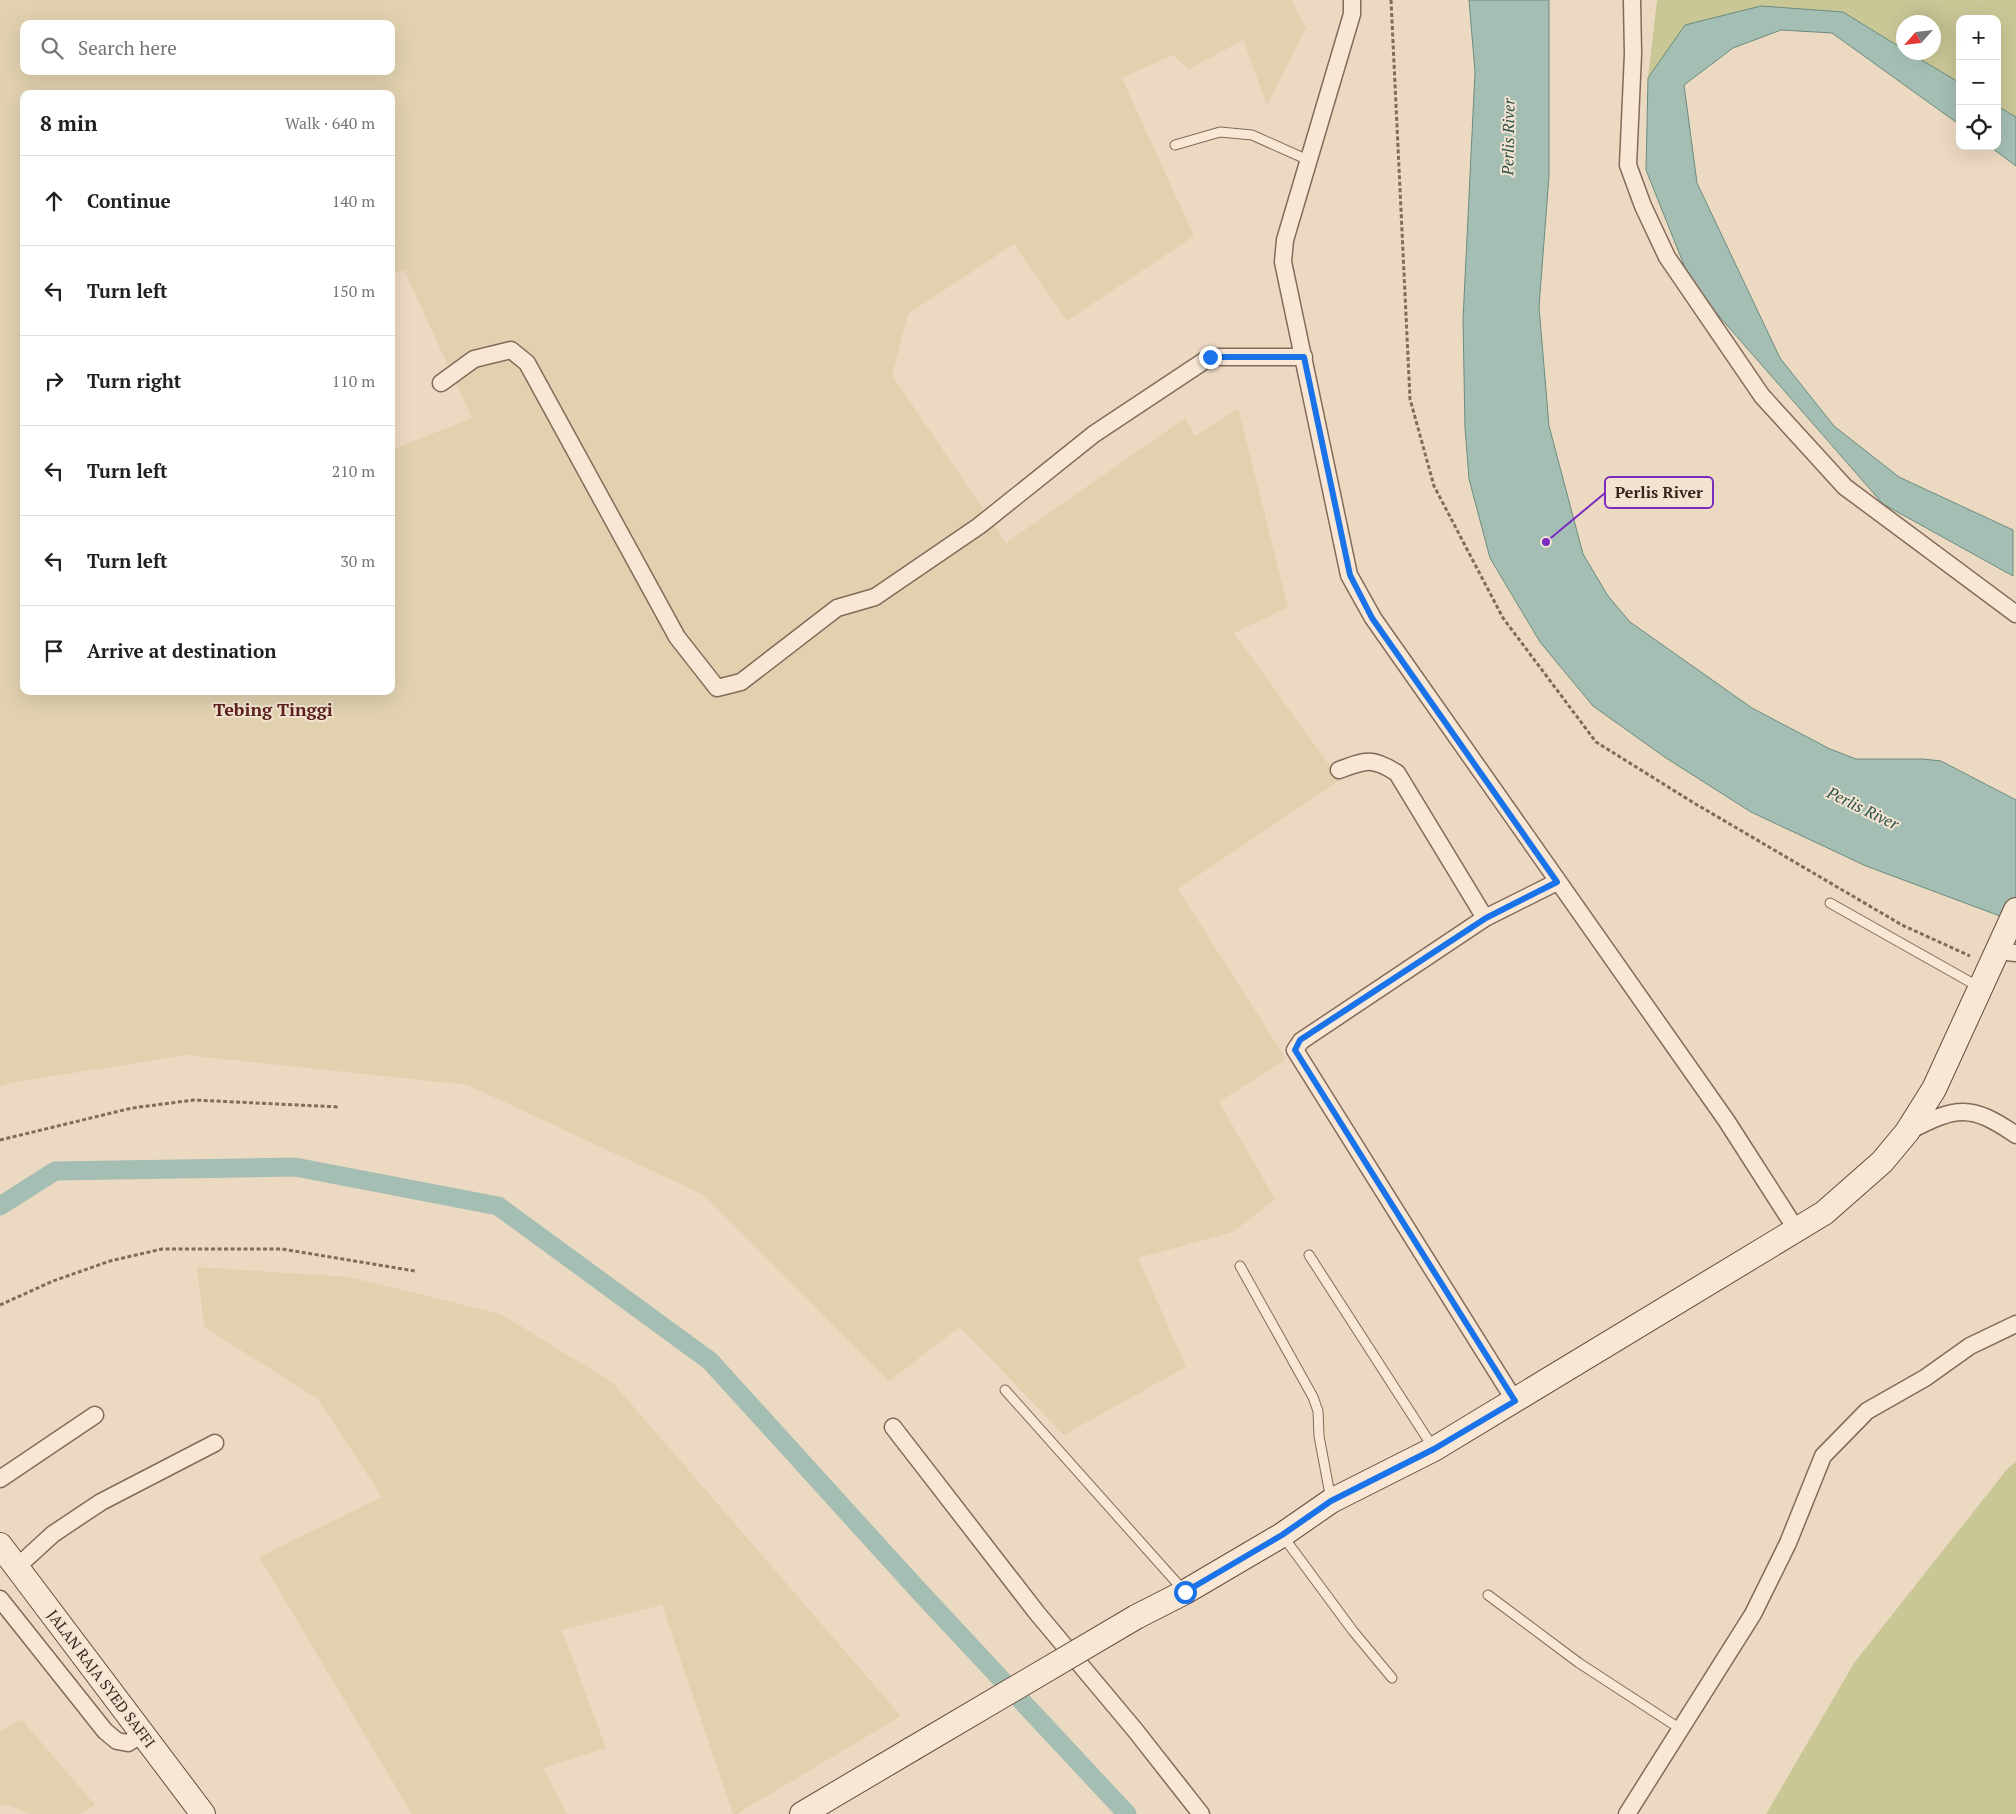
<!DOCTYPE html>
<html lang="en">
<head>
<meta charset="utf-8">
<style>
  body { margin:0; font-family:"PT Serif",serif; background:#f6f6f6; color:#202124 }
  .controls { position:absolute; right:15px; top:15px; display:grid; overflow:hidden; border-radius:10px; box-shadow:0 5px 20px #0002 }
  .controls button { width:45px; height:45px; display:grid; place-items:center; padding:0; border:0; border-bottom:1px solid #e0e0e0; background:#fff; color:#202124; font:25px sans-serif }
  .compass { position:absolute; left:1896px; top:15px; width:45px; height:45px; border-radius:50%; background:#fff; box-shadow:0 5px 20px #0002; rotate:243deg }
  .stop { position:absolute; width:15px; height:15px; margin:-11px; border:4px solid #1a73e8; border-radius:50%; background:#fff }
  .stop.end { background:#1a73e8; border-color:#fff; box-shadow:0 1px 5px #0008 }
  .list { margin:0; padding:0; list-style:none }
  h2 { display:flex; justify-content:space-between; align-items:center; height:65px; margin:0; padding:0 20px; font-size:21px }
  h2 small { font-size:16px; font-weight:400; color:#757577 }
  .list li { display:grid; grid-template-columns:32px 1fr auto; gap:15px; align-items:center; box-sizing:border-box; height:90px; padding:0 20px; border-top:1px solid #e0e0e0 }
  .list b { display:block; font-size:19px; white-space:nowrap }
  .list em { font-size:16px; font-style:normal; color:#757577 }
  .icon { flex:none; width:28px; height:28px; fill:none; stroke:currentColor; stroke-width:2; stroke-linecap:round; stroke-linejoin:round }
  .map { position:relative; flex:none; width:2016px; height:1814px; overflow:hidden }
  .search { position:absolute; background:#fff; box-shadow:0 5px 20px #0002; left:20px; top:20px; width:375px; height:55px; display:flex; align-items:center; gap:12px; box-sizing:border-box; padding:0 18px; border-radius:10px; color:#757577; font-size:19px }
  .panel { position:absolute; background:#fff; box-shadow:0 5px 20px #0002; left:20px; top:90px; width:375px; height:605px; border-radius:10px }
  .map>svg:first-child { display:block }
  .farmland { fill:#e1d1af; fill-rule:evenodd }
  .green { fill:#c9c796 }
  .water { fill:#a4beb3; stroke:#6c8c7f }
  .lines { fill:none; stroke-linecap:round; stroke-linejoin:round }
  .canal { stroke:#a4beb3; stroke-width:19 }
  .service-casing { stroke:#846a5a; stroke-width:11 }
  .minor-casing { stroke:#846a5a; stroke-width:19 }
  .secondary-casing { stroke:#664b3d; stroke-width:26 }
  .path { stroke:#846a5a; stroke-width:3; stroke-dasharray:4 2.5; stroke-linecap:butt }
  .service { stroke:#f7e7d4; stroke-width:9 }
  .minor { stroke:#f7e7d4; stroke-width:16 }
  .secondary { stroke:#f7e7d4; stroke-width:24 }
  .secondary-bridge-casing { stroke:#664b3d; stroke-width:26; stroke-linecap:butt }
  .secondary-bridge { stroke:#f7e7d4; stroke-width:24 }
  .route { stroke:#1a73e8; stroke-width:6 }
  .labels { text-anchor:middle; stroke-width:4; stroke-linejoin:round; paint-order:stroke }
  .street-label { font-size:15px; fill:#35251d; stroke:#f3e4d1 }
  .water-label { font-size:16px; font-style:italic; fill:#2d544c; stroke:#f3e4d1 }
  .quarter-label { font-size:18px; font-weight:bold; fill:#5f231f; stroke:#f3e4d1 }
  .leader { fill:none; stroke:#7b2cbf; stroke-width:2 }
  .callout-dot { fill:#7b2cbf; stroke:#f3e4d1; stroke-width:2 }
  .callout { fill:#f3e4d1; stroke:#7b2cbf; stroke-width:2 }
  .callout-label { font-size:16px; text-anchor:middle; font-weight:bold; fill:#35251d }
</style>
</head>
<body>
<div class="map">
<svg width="2016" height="1814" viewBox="0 0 2016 1814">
  <rect width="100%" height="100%" fill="#ecd9c2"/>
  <g class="farmland">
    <path d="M0 0H1291L1306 28 1267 105 1243 40 1189 69 1172 55 1122 78 1194 236 1067 321 1014 244 908 314 892 375 1006 543 1185 418 1195 436 1238 408 1288 607 1234 633 1340 780 1178 889 1286 1059 1219 1102 1275 1199 1233 1232 1138 1258 1186 1367 1064 1435 960 1327 889 1381 704 1195 468 1085 186 1055 10 1083 0 1087ZM24 24H391V71H24ZM24 94H391V274L404 270 472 418 391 450V691H24Z"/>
    <polygon points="197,1267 349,1277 501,1314 613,1383 901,1716 737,1814 733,1814 662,1605 562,1630 606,1748 543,1768 567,1814 412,1814 259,1557 382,1497 318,1399 204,1327"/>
    <polygon points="22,1720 95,1805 80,1814 30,1814 9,1805 0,1807 0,1731"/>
  </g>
  <g class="green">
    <polygon points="1657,0 2016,0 2016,117 1997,106 1997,19 1960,19 1960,83 1910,53 1934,52 1934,22 1904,22 1903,49 1843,12 1761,6 1648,78"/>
    <polygon points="2016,1462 2016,1814 1766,1814 1854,1663 2008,1468"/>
  </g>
  <g class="water">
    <polygon points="1469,0 1549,0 1549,176 1539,307 1549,426 1583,554 1608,596 1630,622 1752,708 1830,749 1856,759 1923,759 1941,761 2016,800 2016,922 1866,866 1751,812 1666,758 1593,706 1540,642 1490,558 1469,479 1465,428 1463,320 1475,72"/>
    <polygon points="1761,6 1843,12 1903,49 1904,52 1910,53 1960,83 1960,125 1832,33 1781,30 1733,48 1684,85 1697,183 1780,358 1834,426 1899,477 2013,530 2013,576 1883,504 1692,285 1646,170 1648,78 1685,25"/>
    <polygon points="1997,106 2016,117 2016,166 1989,146 1997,146"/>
  </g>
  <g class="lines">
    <polyline class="canal" points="0,1206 55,1171 295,1167 498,1206 710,1361 919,1591 1127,1814"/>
    <defs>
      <g id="service">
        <polyline points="1175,145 1220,132 1252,135 1308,160"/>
        <polyline points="1830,903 1979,987"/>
        <polyline points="1309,1255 1434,1449"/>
        <polyline points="1240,1266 1313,1397 1318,1411 1319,1436 1331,1500"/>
        <polyline points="1005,1390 1185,1592"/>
        <polyline points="1282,1535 1353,1631 1392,1678"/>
        <polyline points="1488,1595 1579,1663 1682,1730"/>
      </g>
      <g id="minor">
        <polyline points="1352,0 1352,14 1285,240 1283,262 1349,575 1373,618 1726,1120 1796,1229"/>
        <polyline points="1632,0 1633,54 1628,165 1643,206 1667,257 1762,396 1845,487 2016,614"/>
        <polyline points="441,383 474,359 511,350 527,363 677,637 717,688 741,682 837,608 875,597 979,526 1094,434 1210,357 1304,357"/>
        <path d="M1339 770C1366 760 1372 757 1397 773L1485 918"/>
        <polyline points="1997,951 2016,953"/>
        <path d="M1909 1131C1957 1106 1971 1104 2016 1135"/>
        <polyline points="1515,1401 1295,1050 1301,1041 1485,918 1557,882"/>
        <polyline points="893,1427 1037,1613 1135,1730 1201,1814"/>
        <polyline points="0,1479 95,1415"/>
        <polyline points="17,1567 53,1534 101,1502 215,1443"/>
        <polyline points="0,1599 105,1731 117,1741 128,1743 142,1734"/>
        <polyline points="1627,1814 1753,1614 1788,1543 1823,1456 1867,1411 1925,1378 1970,1346 2016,1324"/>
      </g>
      <g id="secondary">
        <polyline points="0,1545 203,1814"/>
        <polyline points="1136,1617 1185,1592 1282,1535 1331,1501 1434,1449 1824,1213 1882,1162 1907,1132 1934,1089 2016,910"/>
        <polyline points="802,1814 912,1749"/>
      </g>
    </defs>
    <use href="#service" class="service-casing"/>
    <use href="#minor" class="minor-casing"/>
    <use href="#secondary" class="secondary-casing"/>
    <g class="path">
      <polyline points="1391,0 1410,399 1434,486 1503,618 1596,742 1694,803 1902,925 1970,956"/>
      <polyline points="0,1140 132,1108 194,1100 340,1107"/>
      <polyline points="0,1305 53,1281 110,1261 162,1249 282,1249 415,1271"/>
    </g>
    <use href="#service" class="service"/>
    <use href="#minor" class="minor"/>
    <use href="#secondary" class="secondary"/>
    <defs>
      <polyline id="secondary-bridge" points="912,1749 1136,1617"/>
    </defs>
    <use href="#secondary-bridge" class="secondary-bridge-casing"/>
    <use href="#secondary-bridge" class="secondary-bridge"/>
  </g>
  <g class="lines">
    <polyline class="route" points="1185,1592 1282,1535 1331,1501 1434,1449 1515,1401 1295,1050 1300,1040 1486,918 1557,882 1372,618 1350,575 1304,357 1210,357"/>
  </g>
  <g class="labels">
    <g class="street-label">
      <text transform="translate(101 1679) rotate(53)" y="5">JALAN RAJA SYED SAFFI</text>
    </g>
    <g class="water-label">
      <text transform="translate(1508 137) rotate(-89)" y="6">Perlis River</text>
      <text transform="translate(1863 808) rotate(26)" y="6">Perlis River</text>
    </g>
    <g class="quarter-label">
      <text x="273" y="716">Tebing Tinggi</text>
    </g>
  </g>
  <path class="leader" d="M1546 542L1605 493"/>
  <circle class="callout-dot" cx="1546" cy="542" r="5"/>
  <rect class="callout" x="1605" y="477" width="108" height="31" rx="5"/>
  <g class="callout-label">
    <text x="1659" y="498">Perlis River</text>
  </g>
</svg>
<div class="controls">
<button>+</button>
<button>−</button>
<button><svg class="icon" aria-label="locate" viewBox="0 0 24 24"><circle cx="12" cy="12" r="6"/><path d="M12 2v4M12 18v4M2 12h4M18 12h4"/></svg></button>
</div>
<svg class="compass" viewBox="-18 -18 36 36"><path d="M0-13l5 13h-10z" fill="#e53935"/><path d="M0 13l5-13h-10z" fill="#757577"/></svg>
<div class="stop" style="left:1185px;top:1592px"></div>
<div class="stop end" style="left:1210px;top:357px"></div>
<div class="search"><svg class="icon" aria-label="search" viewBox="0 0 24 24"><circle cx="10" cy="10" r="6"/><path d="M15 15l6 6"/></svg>Search here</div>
<section class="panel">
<h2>8 min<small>Walk · 640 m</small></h2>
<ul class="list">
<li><svg class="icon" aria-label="ahead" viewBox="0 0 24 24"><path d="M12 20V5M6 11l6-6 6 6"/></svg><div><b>Continue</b></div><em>140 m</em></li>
<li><svg class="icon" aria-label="left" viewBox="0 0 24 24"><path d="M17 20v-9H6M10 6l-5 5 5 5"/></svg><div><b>Turn left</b></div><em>150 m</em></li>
<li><svg class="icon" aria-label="right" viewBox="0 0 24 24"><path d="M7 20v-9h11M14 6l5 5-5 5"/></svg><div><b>Turn right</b></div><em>110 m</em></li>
<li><svg class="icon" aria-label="left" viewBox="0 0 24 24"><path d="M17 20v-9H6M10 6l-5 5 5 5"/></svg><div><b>Turn left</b></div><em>210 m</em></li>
<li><svg class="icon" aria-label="left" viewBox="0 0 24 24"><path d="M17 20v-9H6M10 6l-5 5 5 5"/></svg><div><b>Turn left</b></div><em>30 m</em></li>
<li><svg class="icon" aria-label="arrive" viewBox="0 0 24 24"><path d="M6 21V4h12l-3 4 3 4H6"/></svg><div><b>Arrive at destination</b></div></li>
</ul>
</section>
</div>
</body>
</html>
